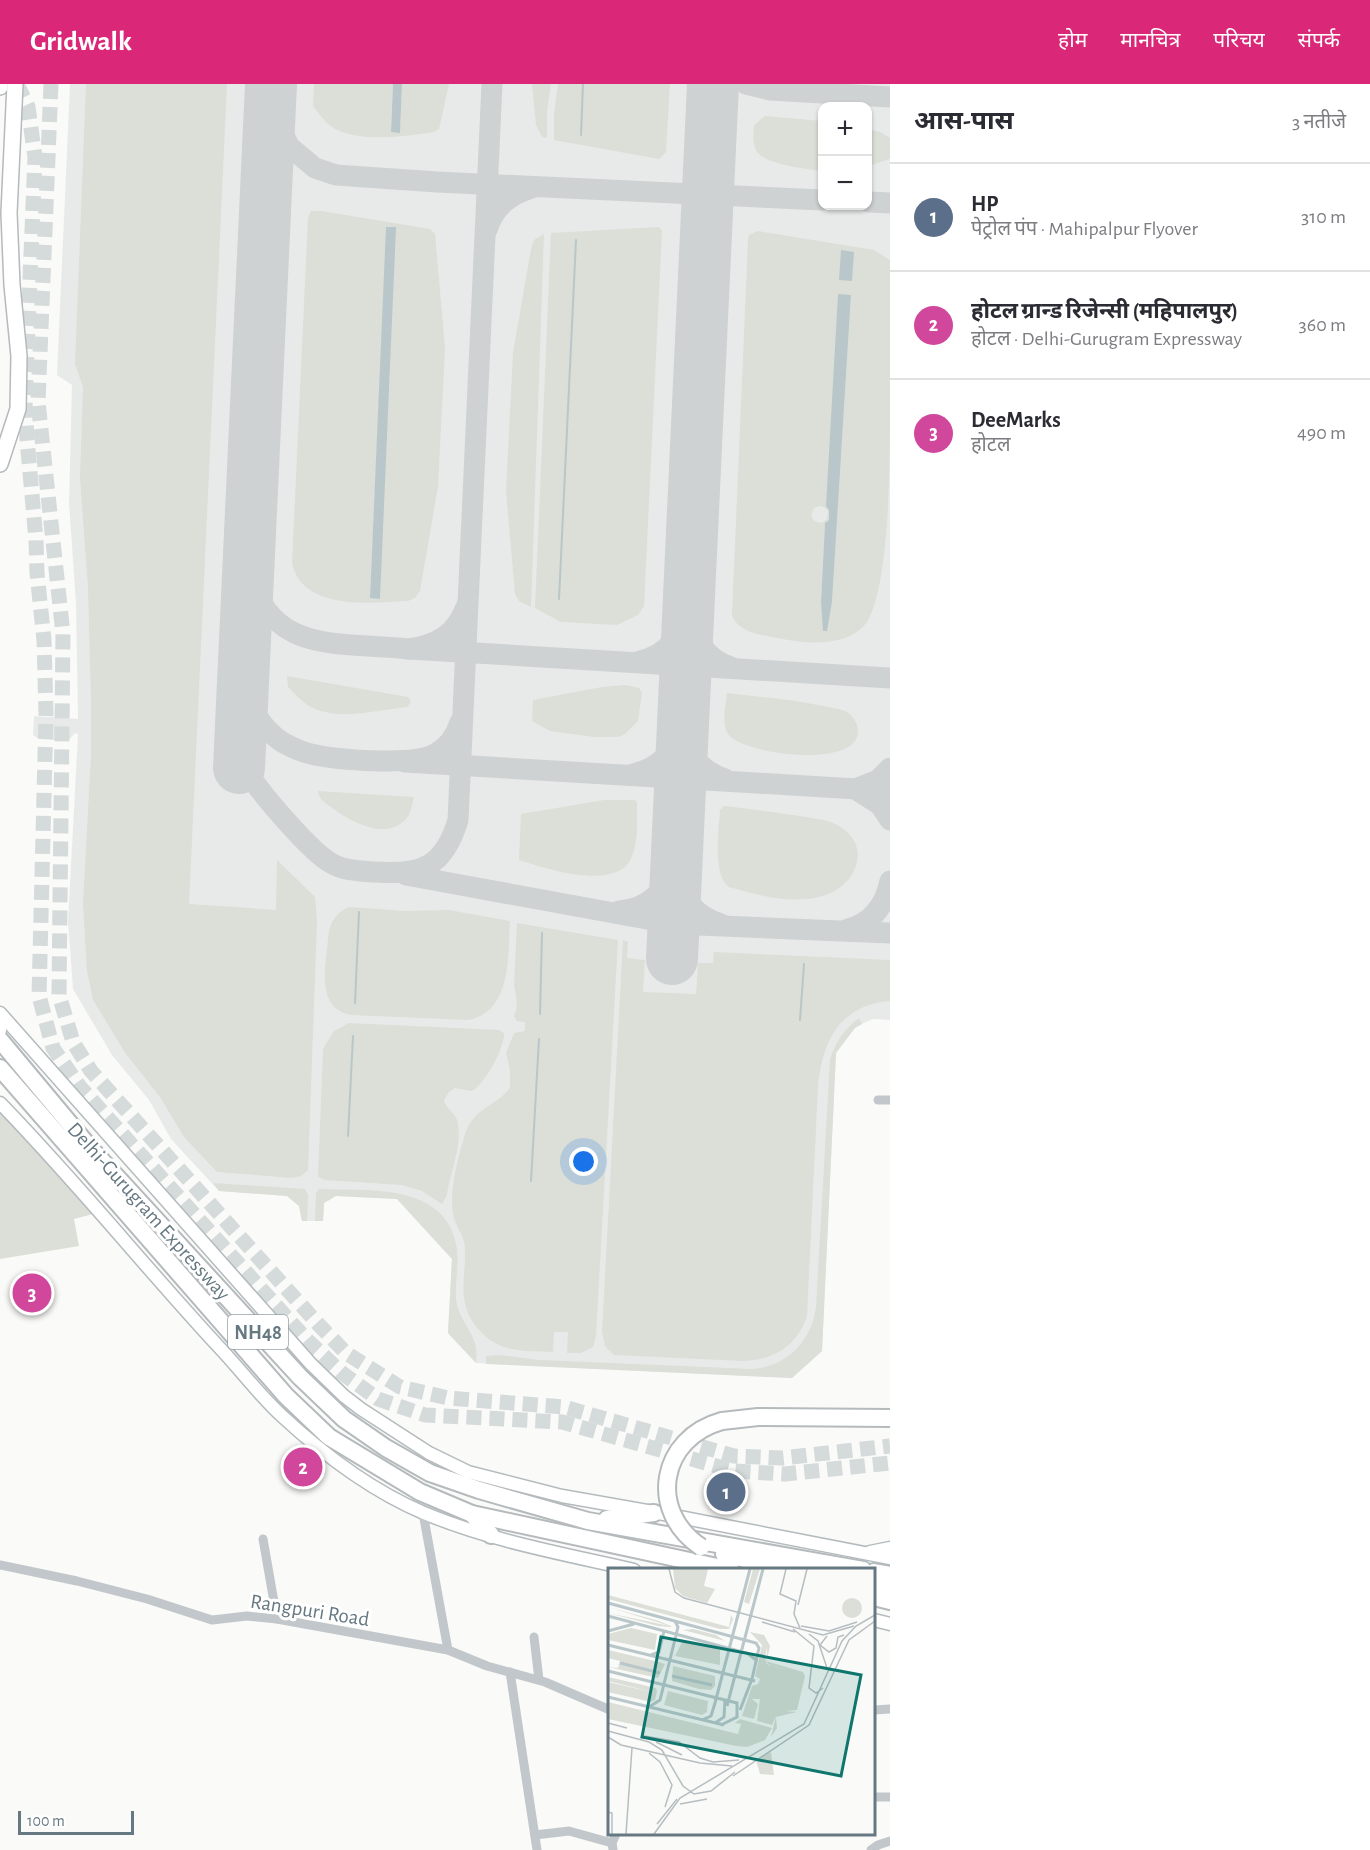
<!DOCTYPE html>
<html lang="hi">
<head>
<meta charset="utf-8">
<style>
  body { margin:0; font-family:"Alegreya Sans","Noto Sans Devanagari",sans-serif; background:#f7f7f7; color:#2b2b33 }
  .controls { position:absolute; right:18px; top:18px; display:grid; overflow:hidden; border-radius:12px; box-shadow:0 2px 4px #0004 }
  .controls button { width:54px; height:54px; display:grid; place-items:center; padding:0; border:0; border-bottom:2px solid #e1e1e2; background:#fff; color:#2b2b33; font:30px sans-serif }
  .scale { position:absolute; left:18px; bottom:15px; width:116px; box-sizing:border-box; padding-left:6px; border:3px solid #667982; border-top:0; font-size:16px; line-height:21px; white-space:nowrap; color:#667982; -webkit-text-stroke:4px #fff; paint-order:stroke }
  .you { position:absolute; left:584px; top:1078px; width:21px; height:21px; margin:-15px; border:4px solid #fff; border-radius:50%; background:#1a73e8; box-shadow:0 0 0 9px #1a73e833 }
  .badge { display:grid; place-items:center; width:39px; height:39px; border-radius:50%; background:#db2777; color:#fff; font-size:20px; font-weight:700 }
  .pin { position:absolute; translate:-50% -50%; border:3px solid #fff; box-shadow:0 2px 6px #0006 }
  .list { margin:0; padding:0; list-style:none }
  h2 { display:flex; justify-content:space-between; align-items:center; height:78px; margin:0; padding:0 24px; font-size:26px }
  h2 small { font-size:20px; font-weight:400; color:#7c7c81 }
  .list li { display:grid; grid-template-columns:39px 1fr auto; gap:18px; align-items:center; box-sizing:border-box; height:108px; padding:0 24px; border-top:2px solid #e1e1e2 }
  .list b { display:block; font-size:22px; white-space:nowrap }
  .list p { margin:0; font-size:20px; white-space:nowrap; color:#7c7c81 }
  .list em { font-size:20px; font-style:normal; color:#7c7c81 }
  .map { position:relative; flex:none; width:890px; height:1766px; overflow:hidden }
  header { display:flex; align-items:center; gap:36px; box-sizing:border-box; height:84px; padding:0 30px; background:#db2777; color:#fff }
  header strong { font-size:28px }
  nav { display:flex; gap:33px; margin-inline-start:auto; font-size:21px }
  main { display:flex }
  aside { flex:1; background:#fff }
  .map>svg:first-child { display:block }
  .built { fill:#e8eae9; fill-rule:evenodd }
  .green { fill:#dbdfd7; fill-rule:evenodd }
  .water { fill:#b9c7ca }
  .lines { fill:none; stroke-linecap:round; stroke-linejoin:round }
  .stream { stroke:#b9c7ca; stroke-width:2 }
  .taxiway { stroke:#ced2d3; stroke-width:21 }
  .runway { stroke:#ced2d3; stroke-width:52 }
  .trunk-tunnel { stroke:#d5dada; stroke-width:15; stroke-dasharray:15 8; stroke-linecap:butt }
  .secondary-casing { stroke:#b4bbbe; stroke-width:15 }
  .trunk-casing { stroke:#b5babd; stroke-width:18 }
  .motorway-casing { stroke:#b5babd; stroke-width:20 }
  .minor { stroke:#c1c7ca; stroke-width:9 }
  .secondary { stroke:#fff; stroke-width:12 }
  .trunk { stroke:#fff; stroke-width:15 }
  .motorway { stroke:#fff; stroke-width:16 }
  .motorway-bridge-casing { stroke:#b5babd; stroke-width:20; stroke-linecap:butt }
  .motorway-bridge { stroke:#fff; stroke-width:16 }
  .labels { text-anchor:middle; stroke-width:6; stroke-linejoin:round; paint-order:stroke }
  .shield { fill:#fff; stroke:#94a1a8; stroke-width:1.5 }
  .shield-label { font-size:20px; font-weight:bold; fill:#667982 }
  .street-label { font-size:21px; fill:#667982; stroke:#fff }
  .inset-river { fill:none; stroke:#b9c7ca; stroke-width:3 }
  .inset-road { fill:none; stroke:#b6bec2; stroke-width:1.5 }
  .view { fill:#0f766e; fill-opacity:0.15; stroke:#0f766e; stroke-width:3 }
  .inset-edge { fill:none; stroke:#667982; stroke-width:3 }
</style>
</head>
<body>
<header>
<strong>Gridwalk</strong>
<nav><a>होम</a><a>मानचित्र</a><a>परिचय</a><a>संपर्क</a></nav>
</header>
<main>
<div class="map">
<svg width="890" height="1766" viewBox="0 0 890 1766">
  <rect width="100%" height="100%" fill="#fafaf8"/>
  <path class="built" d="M70 0H890V936L873 935 855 943 836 969 822 1267 792 1294 476 1279 448 1249 452 1175 397 1115 336 1112 324 1119 323 1137H302L299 1122 287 1112 219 1107 171 1055 149 1016 112 971 73 905 68 838 78 650 75 649 68 657 39 655 33 651 34 632 78 635 76 519 69 419 72 301 57 291ZM822 22H868V122H822Z"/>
  <g class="green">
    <polygon points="86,0 227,0 189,820 276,826 277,776 315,813 317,837 308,1086 301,1092 292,1094 217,1088 184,1053 160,1013 126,970 93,916 87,887 83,820 91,671 91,617 88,504 80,394 83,303 75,280"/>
    <path d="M314 0H393L391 48H400L402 0H449L439 45 434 48C407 52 366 58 340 47 328 43 320 31 313 22Z"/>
    <polygon points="532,0 551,0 547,27 547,54 542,53 536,41"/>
    <polygon points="558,0 670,0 666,68 659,75 554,56 554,30"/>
    <path d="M765 32 822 37V87C806 85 769 81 758 69 752 62 753 50 754 41Z"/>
    <polygon points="868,45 880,48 890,54 890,75 868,82"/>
    <path d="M311 127H321L430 145 435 150 445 264 438 402 420 507 415 514 408 517C371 519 302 527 292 479L308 134ZM387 143 380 514H370Z"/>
    <polygon points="659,143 662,147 644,522 638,531 617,541 561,538 535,524 551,149"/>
    <path d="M758 147 874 166 890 176C890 226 890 276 890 327 890 376 890 500 867 538 849 563 809 560 782 555 765 551 738 550 732 531L748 156 749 151ZM838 211 851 212 832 518 826 547 821 518 825 439 829 436ZM819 422 824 423 828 427 827 435 822 439 814 437 811 432 814 424Z"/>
    <polygon points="544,150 531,523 519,517 515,510 506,407 513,269 531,165 534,156"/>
    <path d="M287 592 408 613 411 618 407 623C376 626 337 638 309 622 301 617 294 609 288 603Z"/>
    <polygon points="625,601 639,604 642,609 638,637 625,650 618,653 594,653 550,647 532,637 533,616 602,603"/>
    <path d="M727 609C757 613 788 615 818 621 827 623 837 624 845 627 851 630 855 635 857 641 870 688 741 671 728 650 721 640 726 621 727 609Z"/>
    <path d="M318 707 414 713C412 721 411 729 406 735 386 757 351 738 332 724 326 719 319 716 318 707Z"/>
    <path d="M604 716H635L637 719C637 737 639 762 629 778 611 806 544 784 519 776L521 730Z"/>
    <path d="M724 722C752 725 779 729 806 733 814 735 825 735 833 739 875 757 859 804 819 813 789 820 758 811 729 803 712 791 719 745 720 726Z"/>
    <path d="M349 823 405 827 449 826 510 837C508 872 512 928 468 936L351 931C315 924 326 882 328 855 329 840 335 829 349 823Z"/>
    <path d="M517 839 618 856 596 1252 593 1263 581 1269H567L568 1248H554L553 1268C525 1267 500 1269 480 1247 471 1238 466 1227 464 1214 462 1198 466 1180 465 1163 464 1150 454 1141 453 1129 449 1106 459 1069 466 1047 477 1022 496 1022 510 1004V986L506 969 514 949 525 947V938L517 937 514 932C519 924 516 911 514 901Z"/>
    <path d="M623 856 628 858 627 874 645 876 643 908 696 910 698 879H713L714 868 890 876V917C839 921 822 958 818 1003L807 1232C797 1262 774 1276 743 1277L614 1271 605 1262 602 1248Z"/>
    <path d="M859 934 862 940 855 944 836 969 822 1267 792 1294 486 1280V1272L499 1271 540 1276 752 1285C787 1283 812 1256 816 1223L830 976C835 958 844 946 859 934Z"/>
    <path d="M349 939 499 946 504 949C505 963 485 1000 472 1007L455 1004 449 1008 444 1016C446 1026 457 1029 458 1040 462 1063 450 1089 447 1111L442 1120 422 1107 402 1101 325 1096 318 1093 323 965 334 947Z"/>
    <polygon points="0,1026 93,1130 74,1135 79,1162 0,1175"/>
    <polygon points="213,1099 305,1105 308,1111 307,1137 302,1137 299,1122 287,1112 219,1107"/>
    <path d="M319 1105C369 1107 446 1098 457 1164 459 1181 455 1198 456 1215 458 1235 475 1249 476 1265 477 1270 476 1275 476 1279L448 1249 452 1175 397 1115 336 1112 324 1119 323 1137H315L316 1109Z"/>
  </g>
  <g class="water">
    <polygon points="393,0 402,0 400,49 391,48"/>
    <polygon points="386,143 396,143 380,515 370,514"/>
    <polygon points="841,166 854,168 852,197 839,196"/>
    <polygon points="838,210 851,211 832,518 827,547 823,547 821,518 825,439 829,436 829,426 826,422"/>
  </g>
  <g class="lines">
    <g class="stream">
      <polyline points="581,51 583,0"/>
      <polyline points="559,515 576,156"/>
      <polyline points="355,919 359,828"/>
      <polyline points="540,930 542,849"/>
      <polyline points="800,936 804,880"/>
      <polyline points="348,1052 353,952"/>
      <polyline points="531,1097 539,955"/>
    </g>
    <g class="taxiway">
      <polyline points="746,0 770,6 890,13"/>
      <polyline points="270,14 274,35 290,63 315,84 336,91 437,98 822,116"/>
      <polyline points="868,118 890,119"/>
      <path d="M487 146C494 123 509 111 532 104"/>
      <path d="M248 483C269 572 336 557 409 565 437 561 455 551 466 523"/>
      <path d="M689 526C694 552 703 574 731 583"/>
      <polyline points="409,565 890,594"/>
      <path d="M640 577C667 571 680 552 688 527"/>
      <path d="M243 602C251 624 261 644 282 658 291 663 301 668 311 670 337 676 413 682 435 670 448 663 456 651 460 638"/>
      <path d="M683 636C687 665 695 685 725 695"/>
      <path d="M240 657C242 668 244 678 248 688 258 707 312 769 331 779 344 787 360 787 375 788 422 791 444 783 458 736L492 0"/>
      <polyline points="405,678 890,707"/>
      <path d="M633 690C661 684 676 666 683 638"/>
      <polyline points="858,704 878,696 890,684"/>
      <polyline points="858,707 880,721 890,736"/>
      <path d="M676 781C681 811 690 830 721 840"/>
      <polyline points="406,791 674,840 890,849"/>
      <path d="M619 827C652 825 669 803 677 773"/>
      <path d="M848 845C873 839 885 821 890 797"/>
    </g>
    <g class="runway">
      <polyline points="239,684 271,0"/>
      <polyline points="672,875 713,0"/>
    </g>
    <g class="trunk-tunnel">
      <polyline points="17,0 28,23 35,73 25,318 27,355 36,456 37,489 44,556 46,631 39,912 53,964 80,1003 307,1256 342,1289 378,1315 425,1331 562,1338 734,1387 785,1390 890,1379"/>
      <polyline points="51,0 38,318 63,550 59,911 73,958 91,987 319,1241 346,1269 400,1303 448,1314 564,1323 734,1372 782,1374 890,1362"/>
    </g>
    <defs>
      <g id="secondary">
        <polyline points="0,929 311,1280 344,1312 361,1325 429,1369 468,1388 562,1412 664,1430 890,1474"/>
        <polyline points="0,934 0,947"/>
        <path d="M0 1019C76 1097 144 1182 218 1262 240 1285 259 1311 282 1332 324 1371 372 1407 424 1429 491 1457 564 1470 634 1486"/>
        <polyline points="870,1468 890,1464"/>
        <polyline points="874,1536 890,1540"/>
      </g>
      <g id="trunk">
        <polyline points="0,3 0,0"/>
        <polyline points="0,380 18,325 19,272 12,201 9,129 15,0"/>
      </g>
      <g id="motorway">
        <polyline points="0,956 90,1064 300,1293 344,1335 386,1364 430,1389 479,1406 588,1437 863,1486"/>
        <polyline points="0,984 286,1312 329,1353 420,1408 472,1430 731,1486"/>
        <polyline points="722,1337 758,1333 890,1334"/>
        <polyline points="472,1430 491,1451"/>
        <polyline points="607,1435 654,1429"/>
        <polyline points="724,1470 791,1486"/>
        <polyline points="874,1488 890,1491"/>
        <polyline points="874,1501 890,1504"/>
        <polyline points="874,1513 890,1517"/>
      </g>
    </defs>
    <use href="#secondary" class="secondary-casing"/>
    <use href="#trunk" class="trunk-casing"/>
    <use href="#motorway" class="motorway-casing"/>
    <g class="minor">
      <polyline points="878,1016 890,1016"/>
      <polyline points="423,1429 448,1566"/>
      <polyline points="263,1455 277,1535"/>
      <polyline points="0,1481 77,1497 147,1515 212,1536 247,1532 277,1535 448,1566 487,1582 545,1598 610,1626"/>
      <polyline points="534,1553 539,1596"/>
      <polyline points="510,1588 537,1766"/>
      <polyline points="874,1626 890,1625"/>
      <polyline points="874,1713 890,1713"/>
      <polyline points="535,1751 569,1747 612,1759"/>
      <polyline points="613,1766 612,1759 616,1750"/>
      <polyline points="871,1766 878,1761 890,1757"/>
    </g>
    <use href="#secondary" class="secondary"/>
    <use href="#trunk" class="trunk"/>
    <use href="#motorway" class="motorway"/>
    <defs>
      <path id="motorway-bridge" d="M701 1463C647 1427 660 1354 722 1337"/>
    </defs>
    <use href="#motorway-bridge" class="motorway-bridge-casing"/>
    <use href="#motorway-bridge" class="motorway-bridge"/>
  </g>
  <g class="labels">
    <rect class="shield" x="228" y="1231" width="60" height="34" rx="4.5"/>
    <g class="shield-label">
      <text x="258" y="1255">NH48</text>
    </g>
    <g class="street-label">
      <text transform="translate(149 1127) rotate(48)" y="7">Delhi-Gurugram Expressway</text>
      <text transform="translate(310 1526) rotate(9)" y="7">Rangpuri Road</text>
    </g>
  </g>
  <g transform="translate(608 1484)">
    <rect width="267" height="267" fill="#fafaf8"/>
    <path d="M100 1 96 18 107 21 99 35 75 28 67 20 65 1ZM145 1H152L141 36 136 34ZM0 27 121 59 123 47 125 51 121 61H112L0 31ZM234 40a10 10 0 1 1 20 0a10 10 0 1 1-20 0ZM0 39 51 53 63 58V59H62L50 58 0 45 62 58ZM23 60 49 66 47 82 0 72V66ZM85 61 108 67 117 73 75 62ZM142 64 156 67 162 78 159 91V80L157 89 158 94 160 97 186 103 161 97 158 93 195 104 197 108 189 142 178 143 189 144 168 149 169 160 163 169 168 148 164 157 149 153 152 131H144L150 136 146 151 134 148 144 118 150 116 152 111 147 108 154 77ZM75 72 112 82V97L67 88ZM0 82 51 94 57 96 50 110 0 99 10 100 12 93 0 90ZM65 98 107 108V118L103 122 91 121 64 113ZM0 109 48 120 49 123 47 132 43 134 0 124V114L48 125 0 113ZM60 123 100 133 99 144 94 147 56 137ZM0 134 130 166 133 156 127 155 132 151 164 160 157 172 139 179 128 178 0 151ZM163 184 166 207 152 206 148 192Z" fill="#dbdfd7"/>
    <path class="inset-river" d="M0 35 148 75 151 80 144 111 132 142M0 48 139 85 148 92M0 63 26 56M0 77 147 113M43 87 51 84 56 63M12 95 52 105M0 103 129 135V149L113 157M64 108 104 117M0 129 116 157M107 135 142 1M119 138 155 1M41 139 52 132 70 59 67 53M94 152 103 148 107 135M107 155 116 149 117 132"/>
    <path class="inset-road" d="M61 1 67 24 76 30 215 67 246 58M178 1 172 26 188 33 186 46 192 60M190 37 199 1M154 54 187 64M193 58 221 63 249 54M185 61 206 78 201 120 208 125 215 120M201 66 210 73 219 100M219 68 212 77 221 84 228 80 230 69 236 67M0 155 19 160M0 163 41 174 54 182 75 218 86 226 103 223 127 204M36 168 71 174 92 190 105 194 131 192M0 169 13 177 92 195 124 198M48 174 74 187M41 185 52 194 64 217 57 239M125 208 201 157 241 72 267 53M72 236 99 231M0 244 4 245V266M49 256 69 231M18 266 24 180M46 266 72 230 196 156 234 73 248 58 267 47"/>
    <path class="view" d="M53 69 253 107 233 208 34 169Z"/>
    <rect width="267" height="267" class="inset-edge"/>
  </g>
</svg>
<div class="controls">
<button>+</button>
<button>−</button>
</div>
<div class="scale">100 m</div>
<div class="you"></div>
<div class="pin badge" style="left:726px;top:1408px;background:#5c6f8a">1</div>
<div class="pin badge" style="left:303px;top:1383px;background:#d1479c">2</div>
<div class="pin badge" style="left:32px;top:1209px;background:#d1479c">3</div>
</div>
<aside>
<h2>आस-पास<small>3 नतीजे</small></h2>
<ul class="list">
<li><span class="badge" style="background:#5c6f8a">1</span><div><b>HP</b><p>पेट्रोल पंप · Mahipalpur Flyover</p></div><em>310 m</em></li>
<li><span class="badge" style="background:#d1479c">2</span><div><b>होटल ग्रान्ड रिजेन्सी (महिपालपुर)</b><p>होटल · Delhi-Gurugram Expressway</p></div><em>360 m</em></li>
<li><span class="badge" style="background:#d1479c">3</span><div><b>DeeMarks</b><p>होटल</p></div><em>490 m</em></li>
</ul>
</aside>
</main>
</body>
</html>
